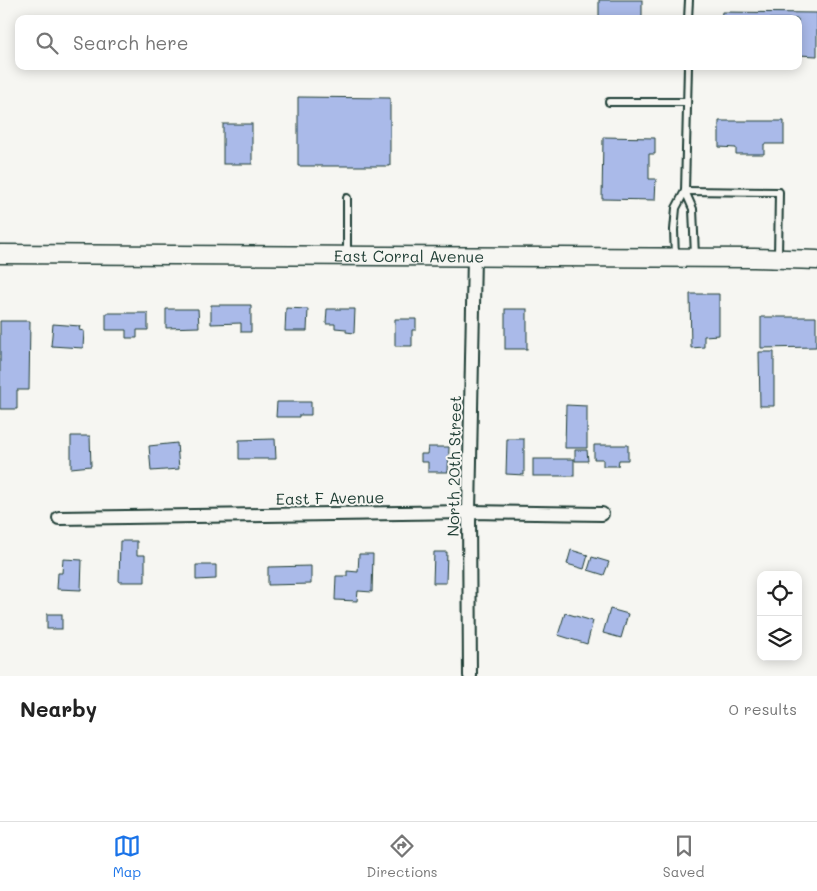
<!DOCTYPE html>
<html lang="en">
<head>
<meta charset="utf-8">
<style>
  body { margin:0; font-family:Mali,sans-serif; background:#f6f6f6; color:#222 }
  .controls { position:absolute; right:15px; bottom:15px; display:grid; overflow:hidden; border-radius:10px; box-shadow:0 2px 12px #0003 }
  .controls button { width:45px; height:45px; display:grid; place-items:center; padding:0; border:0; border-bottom:1px solid #e0e0e0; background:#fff; color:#222; font:25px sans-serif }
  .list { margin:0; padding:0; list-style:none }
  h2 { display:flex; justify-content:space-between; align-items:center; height:65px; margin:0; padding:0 20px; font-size:21px }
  h2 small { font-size:16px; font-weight:400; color:#767676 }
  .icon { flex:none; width:28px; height:28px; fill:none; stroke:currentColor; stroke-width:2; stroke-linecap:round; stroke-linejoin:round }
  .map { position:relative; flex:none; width:817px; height:676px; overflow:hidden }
  .search { position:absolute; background:#fff; box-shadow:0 2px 12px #0003; left:15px; right:15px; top:15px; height:55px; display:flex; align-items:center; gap:12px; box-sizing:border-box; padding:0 18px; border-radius:10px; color:#767676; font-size:19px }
  .sheet { height:145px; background:#fff }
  nav { display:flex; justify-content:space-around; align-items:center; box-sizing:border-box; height:70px; border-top:1px solid #e0e0e0; background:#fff; font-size:14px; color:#767676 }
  nav a { display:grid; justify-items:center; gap:2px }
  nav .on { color:#1a73e8 }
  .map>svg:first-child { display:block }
  .building { fill:#aabae9; stroke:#1f3d34 }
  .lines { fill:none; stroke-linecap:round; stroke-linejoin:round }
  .lane-casing { stroke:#1f3d34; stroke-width:10 }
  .street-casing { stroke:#1f3d34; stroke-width:16 }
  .secondary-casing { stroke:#1f3d34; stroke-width:21 }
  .lane { stroke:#f6f6f2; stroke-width:6 }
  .street { stroke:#f6f6f2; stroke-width:12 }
  .secondary { stroke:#f6f6f2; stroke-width:18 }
  .labels { text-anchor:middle; stroke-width:4; stroke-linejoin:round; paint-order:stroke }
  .street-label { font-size:16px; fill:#1f3d34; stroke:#f6f6f2 }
</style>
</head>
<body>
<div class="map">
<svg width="817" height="676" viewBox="0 0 817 676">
  <rect width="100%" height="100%" fill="#f6f6f2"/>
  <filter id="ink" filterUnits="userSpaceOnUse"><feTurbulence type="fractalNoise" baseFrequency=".02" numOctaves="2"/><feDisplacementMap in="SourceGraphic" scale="10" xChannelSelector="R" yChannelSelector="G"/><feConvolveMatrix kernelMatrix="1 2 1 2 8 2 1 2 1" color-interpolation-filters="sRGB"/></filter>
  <g filter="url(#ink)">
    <g class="building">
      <rect x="599" y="0" width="43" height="19"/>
      <polygon points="722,12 817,13 817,56 798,55 798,19 721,19"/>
      <polygon points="298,97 390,98 390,166 298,166"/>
      <polygon points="719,121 784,121 784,144 764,144 764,154 736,154 736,148 719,147"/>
      <rect x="223" y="124" width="29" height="40"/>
      <polygon points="603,137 655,138 655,154 649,154 649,179 656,179 655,200 602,199"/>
      <polygon points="690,294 719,294 719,335 704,336 704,347 691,348"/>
      <polygon points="211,305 251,305 251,332 241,332 241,323 211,324"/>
      <polygon points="286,308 308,309 307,331 285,331"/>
      <polygon points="166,309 198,309 199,327 166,328"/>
      <polygon points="327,309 355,309 354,333 346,332 346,329 335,328 335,324 326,324"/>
      <rect x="505" y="309" width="22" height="40"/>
      <polygon points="106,313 148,313 148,330 137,330 137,338 126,338 126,330 106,330"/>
      <polygon points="761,317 816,317 816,347 761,348"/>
      <polygon points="395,319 416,319 416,330 412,330 412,346 395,346"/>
      <polygon points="0,321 30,321 29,390 17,390 17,409 0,409"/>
      <polygon points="53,324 80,326 79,330 84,331 83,348 51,346"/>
      <polygon points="759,352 774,352 774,406 760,406"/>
      <polygon points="277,402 311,402 311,415 299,415 299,417 276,417"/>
      <polygon points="566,405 587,406 587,448 565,448"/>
      <polygon points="71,436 90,436 91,466 71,468"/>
      <polygon points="275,439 276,459 239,459 239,440"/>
      <polygon points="507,439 524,439 524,475 506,474"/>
      <polygon points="177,443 179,469 151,471 149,446"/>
      <polygon points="594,445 628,445 628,460 619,460 618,466 603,466 603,459 594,459"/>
      <polygon points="428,447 449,447 448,472 428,472 428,462 421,462 421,454 427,454"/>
      <polygon points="575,450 587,450 588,461 575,461"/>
      <rect x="533" y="459" width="41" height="17"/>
      <polygon points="120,541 137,541 137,555 145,555 145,582 119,582"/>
      <polygon points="571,550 588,555 584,569 567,564"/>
      <polygon points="434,552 447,552 446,583 433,583"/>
      <polygon points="359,554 373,554 372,592 358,591 357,601 335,600 336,576 347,576 347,571 358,572"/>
      <polygon points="592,557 609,562 604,575 588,570"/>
      <polygon points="63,559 82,560 81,590 57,589 58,573 62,573"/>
      <polygon points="196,565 216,565 216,579 196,580"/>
      <polygon points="311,566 311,584 268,585 268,567"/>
      <polygon points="610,609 628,614 621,638 603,633"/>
      <polygon points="565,613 593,621 587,644 558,635"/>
      <rect x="47" y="614" width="15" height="15"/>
    </g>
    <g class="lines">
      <defs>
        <g id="lane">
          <polyline points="688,19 689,0"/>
          <polyline points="688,66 685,191 693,209 695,256"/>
          <polyline points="609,102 687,102"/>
          <polyline points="685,191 779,192 778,256"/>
          <polyline points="347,254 347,198"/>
          <polyline points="675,257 674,230 676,208 685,191"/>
        </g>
        <g id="street">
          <polyline points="59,518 469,512 602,514"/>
          <polyline points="470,676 469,512 474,256"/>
        </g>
        <g id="secondary">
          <path id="s1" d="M0 254 754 258 817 260"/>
        </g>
      </defs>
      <use href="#lane" class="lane-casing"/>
      <use href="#street" class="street-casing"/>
      <use href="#secondary" class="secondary-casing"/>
      <use href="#lane" class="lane"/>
      <use href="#street" class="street"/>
      <use href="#secondary" class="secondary"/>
    </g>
  </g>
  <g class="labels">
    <g class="street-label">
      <text dy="6" stroke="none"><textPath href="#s1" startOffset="409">East Corral Avenue</textPath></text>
      <text transform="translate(454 466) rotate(-89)" y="6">North 20th Street</text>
      <text transform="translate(330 498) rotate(-1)" y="6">East F Avenue</text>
    </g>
  </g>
</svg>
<div class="controls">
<button><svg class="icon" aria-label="locate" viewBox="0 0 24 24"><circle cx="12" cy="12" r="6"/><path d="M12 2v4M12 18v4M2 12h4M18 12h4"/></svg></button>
<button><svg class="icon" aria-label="layers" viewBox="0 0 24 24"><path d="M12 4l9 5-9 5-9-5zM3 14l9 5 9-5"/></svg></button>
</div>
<div class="search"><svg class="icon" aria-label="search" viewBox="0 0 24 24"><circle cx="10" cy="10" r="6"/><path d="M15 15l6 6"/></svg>Search here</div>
</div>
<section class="sheet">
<h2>Nearby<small>0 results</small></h2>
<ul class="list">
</ul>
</section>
<nav>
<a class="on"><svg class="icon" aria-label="map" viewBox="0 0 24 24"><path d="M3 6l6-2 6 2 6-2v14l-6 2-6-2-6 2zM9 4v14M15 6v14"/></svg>Map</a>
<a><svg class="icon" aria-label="directions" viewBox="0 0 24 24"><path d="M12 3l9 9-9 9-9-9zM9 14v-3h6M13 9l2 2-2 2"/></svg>Directions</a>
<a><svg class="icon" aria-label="saved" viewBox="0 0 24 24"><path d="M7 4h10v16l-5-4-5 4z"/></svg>Saved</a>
</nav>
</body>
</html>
